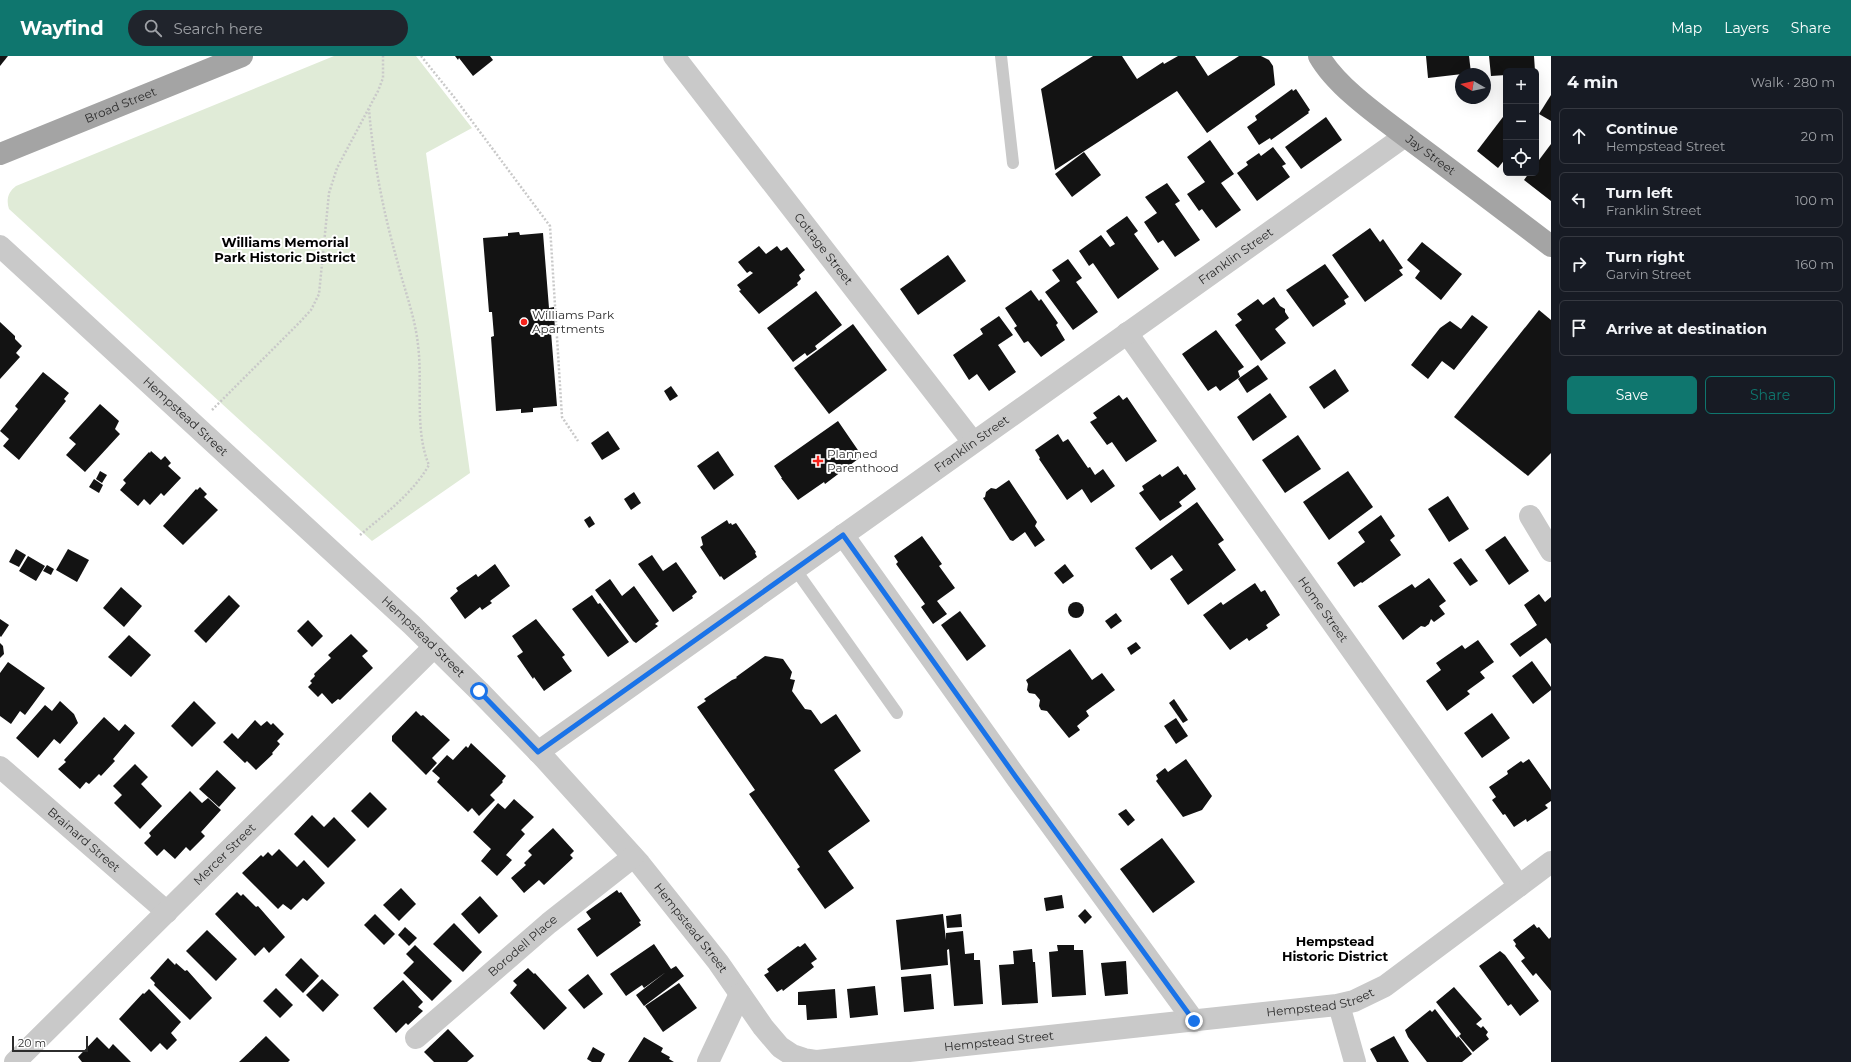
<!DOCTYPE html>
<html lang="en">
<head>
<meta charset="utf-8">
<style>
  body { margin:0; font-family:Montserrat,sans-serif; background:#20242c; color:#f1f3f6 }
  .controls { position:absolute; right:12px; top:12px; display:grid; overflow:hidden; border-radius:6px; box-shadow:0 4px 16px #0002 }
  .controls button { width:36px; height:36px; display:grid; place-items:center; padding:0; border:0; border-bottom:1px solid #363941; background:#171b24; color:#f1f3f6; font:20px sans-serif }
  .compass { position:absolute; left:1455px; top:12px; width:36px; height:36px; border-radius:50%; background:#171b24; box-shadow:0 4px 16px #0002; rotate:279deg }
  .scale { position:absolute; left:12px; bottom:10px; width:76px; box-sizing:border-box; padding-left:4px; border:2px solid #2c2c2c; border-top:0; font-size:11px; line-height:14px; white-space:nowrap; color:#2c2c2c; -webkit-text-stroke:3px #fff; paint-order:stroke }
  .stop { position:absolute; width:12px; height:12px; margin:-9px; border:3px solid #1a73e8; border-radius:50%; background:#fff }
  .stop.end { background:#1a73e8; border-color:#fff; box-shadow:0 1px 4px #0008 }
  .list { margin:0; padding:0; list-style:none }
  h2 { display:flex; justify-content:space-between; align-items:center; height:52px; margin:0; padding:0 16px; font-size:17px }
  h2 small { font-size:13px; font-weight:400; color:#9ea1a6 }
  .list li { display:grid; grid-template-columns:26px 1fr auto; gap:12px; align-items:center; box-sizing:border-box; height:56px; margin:0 8px 8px; padding:0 8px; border:1px solid #363941; border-radius:6px }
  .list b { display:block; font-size:15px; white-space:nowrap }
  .list p { margin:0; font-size:13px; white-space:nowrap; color:#9ea1a6 }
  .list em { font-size:13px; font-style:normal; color:#9ea1a6 }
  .actions { display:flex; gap:8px; padding:12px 16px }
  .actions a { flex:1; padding:9px 0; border:1px solid #0f766e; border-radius:6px; text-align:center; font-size:14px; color:#0f766e }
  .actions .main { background:#0f766e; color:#fff }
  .icon { flex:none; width:22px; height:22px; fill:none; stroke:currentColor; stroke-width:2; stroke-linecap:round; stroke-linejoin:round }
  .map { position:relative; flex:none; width:1551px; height:1006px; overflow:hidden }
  header { display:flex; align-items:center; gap:24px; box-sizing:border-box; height:56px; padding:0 20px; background:#0f766e; color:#fff }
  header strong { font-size:19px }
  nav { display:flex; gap:22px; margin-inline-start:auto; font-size:14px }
  .search { width:280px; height:36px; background:#20242c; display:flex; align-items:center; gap:10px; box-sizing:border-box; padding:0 14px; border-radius:22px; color:#9ea1a6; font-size:15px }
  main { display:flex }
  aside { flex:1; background:#171b24 }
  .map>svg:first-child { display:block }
  .green { fill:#e0ebd7 }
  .building { fill:#131313 }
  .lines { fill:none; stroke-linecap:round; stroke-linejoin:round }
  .path { stroke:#c9c9c9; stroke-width:2.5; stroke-dasharray:2 2; stroke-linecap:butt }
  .lane { stroke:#c9c9c9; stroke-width:12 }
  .street { stroke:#c9c9c9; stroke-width:22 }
  .primary { stroke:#a4a4a4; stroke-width:22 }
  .route { stroke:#1a73e8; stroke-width:5 }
  .poi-dot { fill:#f6221b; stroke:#fff; stroke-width:1.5 }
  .labels { text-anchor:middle; stroke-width:4; stroke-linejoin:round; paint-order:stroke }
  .street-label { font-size:12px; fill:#2c2c2c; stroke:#fff }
  .poi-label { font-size:12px; fill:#2c2c2c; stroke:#fff; text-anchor:start }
  .neighbourhood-label { font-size:13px; font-weight:bold; fill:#000; stroke:#fff }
</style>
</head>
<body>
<header>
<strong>Wayfind</strong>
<div class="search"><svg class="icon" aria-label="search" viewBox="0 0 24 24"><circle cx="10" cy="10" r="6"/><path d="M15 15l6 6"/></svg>Search here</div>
<nav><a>Map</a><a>Layers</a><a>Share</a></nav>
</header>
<main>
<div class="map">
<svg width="1551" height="1006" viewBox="0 0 1551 1006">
  <rect width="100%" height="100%" fill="#fff"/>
  <path class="green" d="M334 0H416L472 72 426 97 470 417 372 485 9 153C6 144 8 136 16 130Z"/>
  <g class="building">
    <polygon points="0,0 8,0 0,10"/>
    <polygon points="455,0 490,0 493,4 473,20 459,2 458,4"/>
    <polygon points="1093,0 1122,0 1137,23 1163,6 1164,8 1178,0 1195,0 1208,20 1239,0 1261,0 1269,4 1273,10 1275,29 1207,77 1177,35 1055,114 1041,33"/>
    <polygon points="1426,0 1469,0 1471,17 1428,22"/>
    <polygon points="1489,0 1534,0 1535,15 1506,15 1506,19 1491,20"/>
    <polygon points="1292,33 1293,35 1296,33 1310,54 1308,56 1309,57 1271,84 1270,82 1259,89 1247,71 1257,64 1255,60"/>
    <polygon points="1551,39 1551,65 1539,58"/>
    <polygon points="1506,57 1506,102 1498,112 1477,95"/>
    <polygon points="1326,61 1342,84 1301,113 1285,91"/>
    <polygon points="1210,84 1234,118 1221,127 1241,154 1216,172 1202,153 1199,155 1187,138 1205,126 1187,101"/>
    <polygon points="1551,88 1551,145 1524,124 1529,117 1536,117 1536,108"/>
    <polygon points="1273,91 1286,108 1282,110 1290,121 1257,145 1237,117 1248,109 1246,106 1259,97 1261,100"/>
    <polygon points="1084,96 1101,119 1072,141 1055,118"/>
    <polygon points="1167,127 1180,145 1175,148 1200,184 1175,201 1163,184 1158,187 1144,166 1157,157 1145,141"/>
    <polygon points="1127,160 1138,175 1134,178 1159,213 1118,243 1093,207 1089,210 1079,195 1101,179 1110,191 1115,188 1106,175"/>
    <polygon points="1370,172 1380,186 1383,183 1403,212 1399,214 1403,219 1365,246 1332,199"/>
    <polygon points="519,176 520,179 543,177 549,252 554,251 555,276 551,276 557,350 533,352 533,356 521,357 521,353 496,355 491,281 494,280 492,256 489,256 483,182 508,180 508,177"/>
    <polygon points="1422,186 1462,218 1441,244 1415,222 1420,215 1407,204"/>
    <polygon points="759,190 766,198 777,190 781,195 787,191 805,214 799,219 801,223 797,227 798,229 759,258 739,235 741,234 737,229 753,217 750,215 747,217 738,206"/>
    <polygon points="948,199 966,225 918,259 900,233"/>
    <polygon points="1068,203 1082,222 1076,226 1098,256 1073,274 1045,236 1060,225 1052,214"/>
    <polygon points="1325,208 1349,241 1344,244 1346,248 1313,271 1286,234"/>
    <polygon points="1031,234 1039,245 1041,243 1058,267 1056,269 1065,284 1041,301 1028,285 1024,287 1014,272 1017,270 1005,252"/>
    <polygon points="816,235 842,269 815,290 817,293 807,300 805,297 793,306 767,272"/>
    <polygon points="1274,241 1280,250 1285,253 1285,256 1289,262 1275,273 1286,287 1261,305 1235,269 1242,264 1237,258 1258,243 1263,249"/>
    <polygon points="1539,254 1551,264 1551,397 1528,420 1454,361"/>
    <polygon points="1472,259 1488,271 1454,314 1442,305 1428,323 1411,309 1440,272 1450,265 1461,273"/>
    <polygon points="999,260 1013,279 998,289 1016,316 989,335 977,318 969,324 953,299 983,278 980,273"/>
    <polygon points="0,266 15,280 15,283 22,290 16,297 20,301 0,323"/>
    <polygon points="853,268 887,314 829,358 794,312"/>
    <polygon points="1216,274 1244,311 1238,315 1240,321 1220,335 1216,330 1208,335 1182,298"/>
    <polygon points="1258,309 1268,323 1247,337 1238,323"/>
    <polygon points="1335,313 1349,335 1324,353 1309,331"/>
    <polygon points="43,316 69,337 64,343 66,345 19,404 3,390 9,383 0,375 18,353 15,350"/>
    <polygon points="671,330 678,340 670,345 664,335"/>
    <polygon points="1270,337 1287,361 1253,385 1237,361"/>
    <polygon points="1119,339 1123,344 1127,341 1157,385 1126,406 1112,386 1107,389 1090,366 1097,362 1093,357"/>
    <polygon points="100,348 119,365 115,373 120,378 85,416 66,399 76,388 69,382"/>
    <polygon points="838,365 862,400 825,428 824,426 798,444 781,422 782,422 774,410"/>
    <polygon points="608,375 620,393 602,404 591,387"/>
    <polygon points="1058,378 1063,386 1068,383 1088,412 1090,411 1095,419 1103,413 1115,430 1091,447 1082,433 1067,444 1039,403 1040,402 1035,394"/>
    <polygon points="1298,379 1321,413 1285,437 1262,404"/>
    <polygon points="151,395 161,404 165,400 171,407 168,410 181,422 164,440 161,437 150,449 144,443 138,450 120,434 126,427 123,424 149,396 150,397"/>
    <polygon points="718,395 734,419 714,434 697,410"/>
    <polygon points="1178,410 1184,419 1186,418 1196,433 1179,446 1182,450 1160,465 1139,437 1144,434 1142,430 1160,418 1162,421"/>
    <polygon points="100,415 107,419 102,427 96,423"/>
    <polygon points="1348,415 1373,451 1329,484 1303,446"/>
    <polygon points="94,423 103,429 99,437 89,431"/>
    <polygon points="1009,424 1037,466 1035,470 1045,484 1035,491 1025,476 1013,485 1010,484 983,442 985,441 986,436 991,432 996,433"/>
    <polygon points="200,431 207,438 204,441 218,454 183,489 163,470 196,433 197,434"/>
    <polygon points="634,436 641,447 631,454 624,443"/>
    <polygon points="1448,440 1469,473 1449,486 1428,453"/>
    <polygon points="1197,446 1224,484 1218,488 1236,514 1188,549 1170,523 1183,514 1172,499 1151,514 1135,492"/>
    <polygon points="1381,459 1395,480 1390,484 1401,499 1362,527 1361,526 1354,531 1337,507 1365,486 1358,476"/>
    <polygon points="590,460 595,468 589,472 584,464"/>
    <polygon points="727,464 729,468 731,467 732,469 736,467 756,496 755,497 757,501 724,524 721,520 720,521 700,491 703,489 701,481"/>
    <polygon points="922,480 942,508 939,510 955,532 937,545 947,558 933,568 921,551 925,548 896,508 898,506 894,500"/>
    <polygon points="1505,480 1529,515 1509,529 1485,494"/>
    <polygon points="16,493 26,499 19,511 9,506"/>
    <polygon points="68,493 89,504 77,526 56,514"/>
    <polygon points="652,499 663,515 676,506 697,536 692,540 693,542 673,556 638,508"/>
    <polygon points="28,500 45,510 36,525 19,515"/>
    <polygon points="1461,502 1478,525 1470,530 1453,507"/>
    <polygon points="495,508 510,530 490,545 492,547 482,554 480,551 465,563 450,542 458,535 456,532 476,518 478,521"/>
    <polygon points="1065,508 1074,520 1063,528 1054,517"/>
    <polygon points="47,509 54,513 51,519 43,515"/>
    <polygon points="1429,522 1446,545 1439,550 1445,558 1434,566 1431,563 1429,568 1425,571 1421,570 1403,584 1378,550 1412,528 1415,532"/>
    <polygon points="610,523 622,540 634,530 659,565 655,568 658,570 636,587 633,585 595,534"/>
    <polygon points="1255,527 1261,536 1265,534 1280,559 1266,569 1268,572 1249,585 1247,582 1230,594 1203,559 1221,546 1223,549"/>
    <polygon points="121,531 142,550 124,571 103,552"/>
    <polygon points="1539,538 1545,546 1551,541 1551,588 1546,582 1520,601 1510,588 1537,569 1524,549"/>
    <polygon points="229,539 240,550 206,587 194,575"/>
    <polygon points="592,539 598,548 600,547 629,586 608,601 572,553"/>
    <circle cx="1076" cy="554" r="8"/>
    <polygon points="960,555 986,590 967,605 941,569"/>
    <polygon points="1116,557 1122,565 1111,573 1105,565"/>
    <polygon points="0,563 9,569 1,581 0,580"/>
    <polygon points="536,563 565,599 562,601 572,615 544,635 534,621 533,623 517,600 523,596 512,580"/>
    <polygon points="308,564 323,580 312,591 297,575"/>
    <polygon points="351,578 368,595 362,600 373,612 340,644 338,643 332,648 322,637 318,641 308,631 312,627 310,625 315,620 314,618 331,602 328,599"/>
    <polygon points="129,579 151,599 131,621 108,601"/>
    <polygon points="1478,584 1494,606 1480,616 1485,622 1467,635 1470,638 1447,655 1426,625 1441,614 1436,607 1462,589 1465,593"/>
    <polygon points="1136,586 1141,592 1131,599 1127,592"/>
    <polygon points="0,587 3,590 4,598 0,602"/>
    <polygon points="1070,593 1092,624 1102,617 1115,634 1086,655 1089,660 1077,670 1080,674 1069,682 1047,655 1041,654 1039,650 1040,644 1035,638 1029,637 1027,634 1028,628 1026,624"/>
    <polygon points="765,600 783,603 792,616 790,623 795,624 792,635 805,653 811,654 821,668 836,658 861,695 834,714 870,765 828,795 854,832 825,853 797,813 800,811 749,738 755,734 697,651 706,645 704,643 732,624 737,622 736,621"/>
    <polygon points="1532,605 1551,631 1551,634 1533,648 1512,620"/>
    <polygon points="8,606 45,632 25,659 20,655 11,668 0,660 0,617"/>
    <polygon points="1174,643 1188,664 1183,667 1169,647"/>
    <polygon points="60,645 74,658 78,667 60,688 54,683 38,702 16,682 45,649 52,655"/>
    <polygon points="194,645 216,667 192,691 171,670"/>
    <polygon points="416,655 421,660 423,659 450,684 432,702 437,707 426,719 392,685 392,680"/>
    <polygon points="1492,657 1510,682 1482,702 1464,677"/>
    <polygon points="104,661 119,675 125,668 135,677 113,703 115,705 101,720 99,718 89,728 86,726 80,733 58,713 66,706 64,704"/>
    <polygon points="1176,662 1188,680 1176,688 1164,670"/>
    <polygon points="255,664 261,670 267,665 271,669 273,667 284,678 277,685 280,688 272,697 273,698 256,714 247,705 245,707 223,686 232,677 238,683"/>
    <polygon points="471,687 506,720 502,725 503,726 490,739 495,744 479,760 472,752 468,756 437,726 440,722 432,715 447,699 453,704 466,690 468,692"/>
    <polygon points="1186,703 1212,740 1202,754 1183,761 1156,725 1158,723 1156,719 1165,712 1168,716"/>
    <polygon points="1529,703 1551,734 1551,745 1545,749 1548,752 1527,766 1526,763 1514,771 1505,758 1503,759 1492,744 1496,741 1489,731 1508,718 1507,715 1521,705 1523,707"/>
    <polygon points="135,708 148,721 141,728 162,750 140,773 114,747 122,739 113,730"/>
    <polygon points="217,714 236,732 219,751 199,733"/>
    <polygon points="190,735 202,747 208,742 221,754 201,776 205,780 190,795 186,791 175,803 164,793 157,800 144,787 151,780 149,777"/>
    <polygon points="370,736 387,753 368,772 351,755"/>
    <polygon points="514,743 534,761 521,774 525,778 506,799 512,804 497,820 481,805 491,793 473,776 498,747 505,753"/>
    <polygon points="1126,753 1135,764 1128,770 1118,758"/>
    <polygon points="312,759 324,771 334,761 356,784 328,812 294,778"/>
    <polygon points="553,772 574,795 570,799 573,802 544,829 539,824 524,837 511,822 526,809 524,807 532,799 528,795"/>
    <polygon points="1162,782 1195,826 1153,857 1120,813"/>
    <polygon points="279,793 297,811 304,804 325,827 307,845 303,842 291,854 283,848 278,853 242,817 261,799 263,801 268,796 272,800"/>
    <polygon points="401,832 416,848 399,865 383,849"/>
    <polygon points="617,834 619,837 621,836 641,865 639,866 641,869 597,901 577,873 591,863 586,856"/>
    <polygon points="237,836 241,840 243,838 256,851 258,850 285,881 269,897 264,891 255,900 215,858"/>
    <polygon points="1062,839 1064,852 1046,855 1044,842"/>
    <polygon points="480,840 498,860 479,878 461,858"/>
    <polygon points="1085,853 1092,861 1085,868 1078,860"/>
    <polygon points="375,858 395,878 384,889 364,869"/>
    <polygon points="943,858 946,884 946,877 963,875 965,898 974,897 974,904 980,904 983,948 954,950 949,893 947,894 948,909 901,914 896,864"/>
    <polygon points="961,858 962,871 947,872 946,860"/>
    <polygon points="454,867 482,896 463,916 433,888"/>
    <polygon points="1534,868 1537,872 1539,871 1549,883 1551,881 1551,935 1536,917 1533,920 1521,905 1525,902 1515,890 1516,888 1513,884"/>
    <polygon points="405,871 417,882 409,890 398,879"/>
    <polygon points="207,874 237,903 216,925 186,895"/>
    <polygon points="805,887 817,903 811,907 814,911 783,935 782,933 777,936 764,919 769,916 767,913 798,890 800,891"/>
    <polygon points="654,888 671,913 676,910 684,920 644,950 636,939 666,916 644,932 642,929 626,940 610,918"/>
    <polygon points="415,889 452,925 432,945 403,917 414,906 406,898"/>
    <polygon points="1057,889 1074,889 1074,894 1083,894 1086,939 1052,941 1049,896 1058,895"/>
    <polygon points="1032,893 1033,906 1035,906 1038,947 1002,949 999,909 1014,908 1013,895"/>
    <polygon points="1500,895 1505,899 1539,945 1520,960 1511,948 1508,950 1479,910"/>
    <polygon points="168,902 175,909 176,907 185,915 187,914 212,942 190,964 154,929 155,927 150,922"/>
    <polygon points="301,902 319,920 303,937 285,919"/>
    <polygon points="1126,905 1128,938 1105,940 1101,907"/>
    <polygon points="528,912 534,918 535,917 567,952 544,974 510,937 517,929 513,925"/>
    <polygon points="588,918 603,938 584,953 568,934"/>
    <polygon points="931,918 934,953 904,956 901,921"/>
    <polygon points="322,923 339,939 323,956 306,939"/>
    <polygon points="403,924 423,946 418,951 423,955 408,969 406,967 396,977 373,952"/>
    <polygon points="679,927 697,952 663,976 645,950"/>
    <polygon points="875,930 878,959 850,962 847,933"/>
    <polygon points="1454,931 1482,963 1476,968 1481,972 1483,970 1488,976 1486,979 1489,983 1473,996 1459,980 1461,978 1436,946"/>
    <polygon points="276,932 293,949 280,962 263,945"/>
    <polygon points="149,933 181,966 171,977 177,984 167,994 160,987 151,996 119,963 143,937 144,938"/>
    <polygon points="835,933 837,962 807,964 806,949 798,949 798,936"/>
    <polygon points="1435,953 1457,982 1458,980 1472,998 1462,1006 1427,1006 1408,981 1405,974 1430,954 1432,956"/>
    <polygon points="448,973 474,1000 467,1006 434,1006 424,996"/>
    <polygon points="266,980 290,1004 288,1006 239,1006"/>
    <polygon points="1394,980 1409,1006 1377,1006 1370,993"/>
    <polygon points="97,981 109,993 113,988 131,1006 82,1006 78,1001"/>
    <polygon points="644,981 663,992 661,996 670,1001 669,1003 674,1006 628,1006"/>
    <polygon points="593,991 605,998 601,1006 592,1006 587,1003"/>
  </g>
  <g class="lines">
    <g class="path">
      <polyline points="421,0 454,41 550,170 562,361 578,385"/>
      <polyline points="212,354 300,266 311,254 319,238 329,137 337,112 378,35 383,22 383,0"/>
      <path d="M360 479C385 458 413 437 429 409 414 374 423 327 418 289 415 260 404 233 397 204 383 155 373 103 369 53"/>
    </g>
    <g class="lane">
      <polyline points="1001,0 1013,107"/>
      <polyline points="795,513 897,657"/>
    </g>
    <g class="street">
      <path id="s1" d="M674 0 973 386"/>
      <path id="s2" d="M0 190 412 569 479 635 545 703 640 808 718 906 763 971 780 991 792 999 804 1003 817 1005 1337 949 1354 945 1385 930 1551 806"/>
      <path id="s3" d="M1127 277 1519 830"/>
      <polyline points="1530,460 1551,495"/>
      <polyline points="843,479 1018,724 1194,965"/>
      <path id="s4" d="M538 696 1405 80"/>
      <path id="s5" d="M0 711 167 856"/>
      <polyline points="1339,949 1355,1006"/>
      <path id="s6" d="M416 982 549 867 633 801"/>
      <path id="s7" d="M15 1006 434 591"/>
      <polyline points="708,1006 740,938"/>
    </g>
    <g class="primary">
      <path id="s8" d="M1319 0C1337 32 1383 63 1413 86 1459 120 1505 155 1551 190"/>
      <path id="s9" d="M0 98 242 0"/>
    </g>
  </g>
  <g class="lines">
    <polyline class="route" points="479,635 538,696 843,479 1018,724 1194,965"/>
  </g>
  <g class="poi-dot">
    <circle cx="524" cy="266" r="4"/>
    <path d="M816 399h4v4h4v4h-4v4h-4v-4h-4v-4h4z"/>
  </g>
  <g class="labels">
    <g class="street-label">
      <text dy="4" stroke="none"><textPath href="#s9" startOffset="130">Broad Street</textPath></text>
      <text dy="4" stroke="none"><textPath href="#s8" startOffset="150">Jay Street</textPath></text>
      <text dy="4" stroke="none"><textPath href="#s1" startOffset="244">Cottage Street</textPath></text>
      <text dy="4" stroke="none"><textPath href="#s4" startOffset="856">Franklin Street</textPath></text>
      <text dy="4" stroke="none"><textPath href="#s2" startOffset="252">Hempstead Street</textPath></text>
      <text dy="4" stroke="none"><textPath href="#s4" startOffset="532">Franklin Street</textPath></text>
      <text dy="4" stroke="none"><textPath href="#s3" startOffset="339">Home Street</textPath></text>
      <text dy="4" stroke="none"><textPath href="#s2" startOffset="576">Hempstead Street</textPath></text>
      <text dy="4" stroke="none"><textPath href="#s5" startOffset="111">Brainard Street</textPath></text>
      <text dy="4" stroke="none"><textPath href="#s7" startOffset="295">Mercer Street</textPath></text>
      <text dy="4" stroke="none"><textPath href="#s2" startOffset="972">Hempstead Street</textPath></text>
      <text dy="4" stroke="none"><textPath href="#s6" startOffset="141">Borodell Place</textPath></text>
      <text dy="4" stroke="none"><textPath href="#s2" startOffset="1668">Hempstead Street</textPath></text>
      <text dy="4" stroke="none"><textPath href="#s2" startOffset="1344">Hempstead Street</textPath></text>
    </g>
    <g class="poi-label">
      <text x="532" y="263">Williams Park<tspan x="532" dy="14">Apartments</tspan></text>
      <text x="827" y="402">Planned<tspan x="827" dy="14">Parenthood</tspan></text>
    </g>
    <g class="neighbourhood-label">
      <text x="285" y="191">Williams Memorial<tspan x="285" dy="15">Park Historic District</tspan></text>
      <text x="1335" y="890">Hempstead<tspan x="1335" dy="15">Historic District</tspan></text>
    </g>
  </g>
</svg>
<div class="controls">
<button>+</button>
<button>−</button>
<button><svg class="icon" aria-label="locate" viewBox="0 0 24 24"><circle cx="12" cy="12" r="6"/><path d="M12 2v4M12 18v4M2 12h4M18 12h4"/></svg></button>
</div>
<svg class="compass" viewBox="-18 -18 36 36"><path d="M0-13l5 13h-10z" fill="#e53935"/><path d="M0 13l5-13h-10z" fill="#9ea1a6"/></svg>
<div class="scale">20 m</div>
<div class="stop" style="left:479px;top:635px"></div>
<div class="stop end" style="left:1194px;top:965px"></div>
</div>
<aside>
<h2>4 min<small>Walk · 280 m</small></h2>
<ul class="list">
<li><svg class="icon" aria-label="ahead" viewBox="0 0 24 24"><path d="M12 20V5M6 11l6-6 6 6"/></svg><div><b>Continue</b><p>Hempstead Street</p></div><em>20 m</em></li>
<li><svg class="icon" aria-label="left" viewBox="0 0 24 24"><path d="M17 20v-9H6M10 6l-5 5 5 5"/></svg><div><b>Turn left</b><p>Franklin Street</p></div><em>100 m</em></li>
<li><svg class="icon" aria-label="right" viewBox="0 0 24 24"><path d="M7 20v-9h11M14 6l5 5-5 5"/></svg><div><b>Turn right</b><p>Garvin Street</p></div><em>160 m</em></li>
<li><svg class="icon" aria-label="arrive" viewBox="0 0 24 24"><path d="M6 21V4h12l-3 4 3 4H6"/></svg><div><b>Arrive at destination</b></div></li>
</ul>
<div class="actions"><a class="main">Save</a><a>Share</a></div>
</aside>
</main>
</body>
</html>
